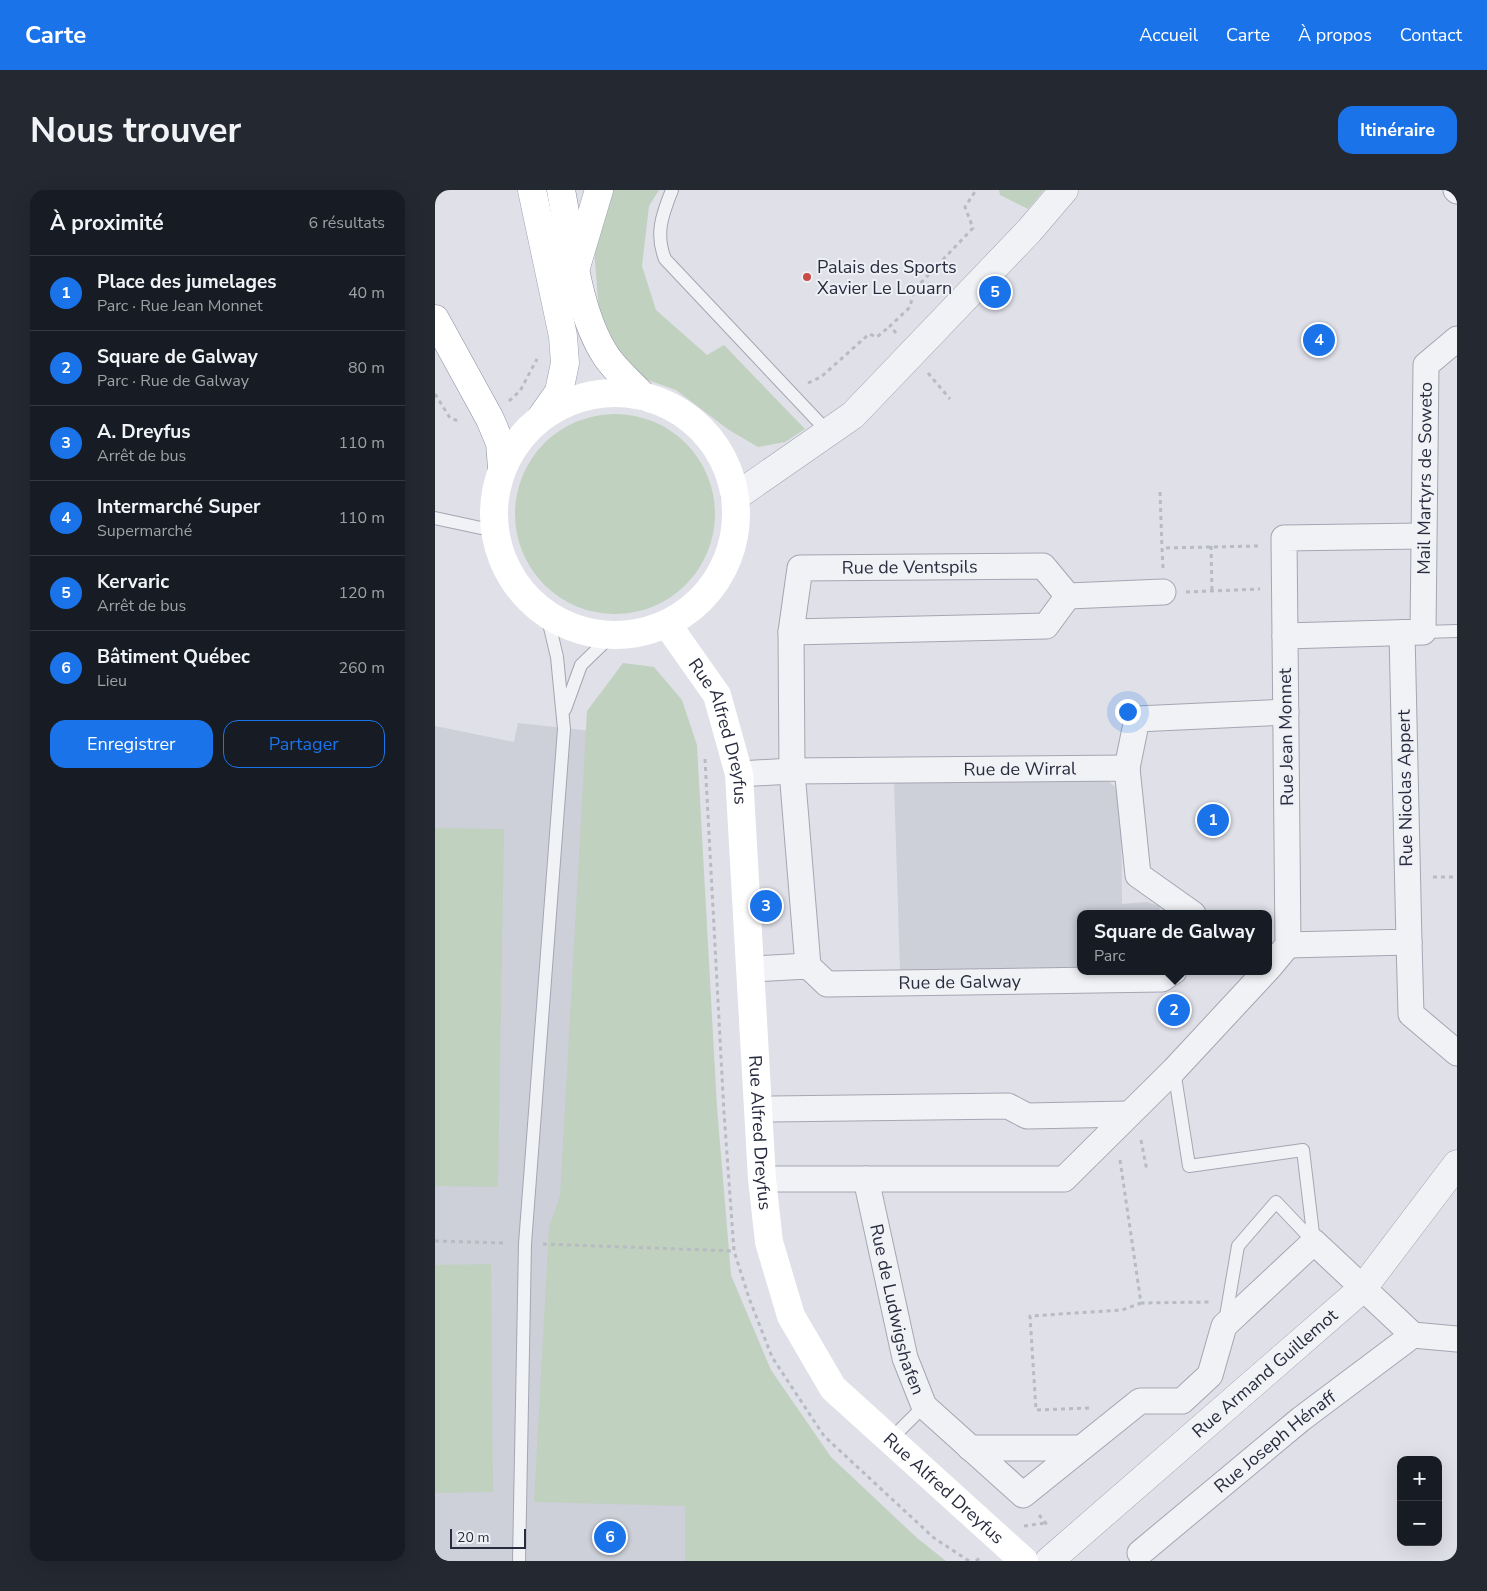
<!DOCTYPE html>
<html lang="fr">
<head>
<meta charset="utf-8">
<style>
  body { margin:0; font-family:"Nunito Sans",sans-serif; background:#242831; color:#f1f3f6 }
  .controls { position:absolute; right:15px; bottom:15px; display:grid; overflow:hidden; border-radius:10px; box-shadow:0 5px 20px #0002 }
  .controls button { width:45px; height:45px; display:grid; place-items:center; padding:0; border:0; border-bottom:1px solid #363941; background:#171b24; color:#f1f3f6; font:25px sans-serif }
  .scale { position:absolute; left:15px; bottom:12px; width:76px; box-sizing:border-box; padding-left:5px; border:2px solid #282c3e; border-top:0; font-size:14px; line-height:18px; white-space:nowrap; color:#282c3e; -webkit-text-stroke:4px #eef0f5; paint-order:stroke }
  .you { position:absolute; left:692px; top:521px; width:18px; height:18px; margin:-12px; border:4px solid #fff; border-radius:50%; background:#1a73e8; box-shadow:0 0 0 8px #1a73e833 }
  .badge { display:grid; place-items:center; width:32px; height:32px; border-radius:50%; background:#1a73e8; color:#fff; font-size:16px; font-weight:700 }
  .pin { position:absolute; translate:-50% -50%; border:2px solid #fff; box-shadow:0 1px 5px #0006 }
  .popup { position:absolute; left:642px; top:720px; width:195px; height:65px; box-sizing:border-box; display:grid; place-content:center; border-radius:10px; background:#171b24; filter:drop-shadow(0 1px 4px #0005); font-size:16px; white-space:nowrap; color:#9ea1a6 }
  .popup b { font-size:19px; color:#f1f3f6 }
  .popup::after { content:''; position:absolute; left:50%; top:100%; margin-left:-10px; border:10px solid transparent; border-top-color:#171b24 }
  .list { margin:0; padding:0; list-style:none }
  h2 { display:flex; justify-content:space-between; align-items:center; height:65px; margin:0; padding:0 20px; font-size:21px }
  h2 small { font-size:16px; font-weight:400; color:#9ea1a6 }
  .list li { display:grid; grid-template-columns:32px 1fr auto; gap:15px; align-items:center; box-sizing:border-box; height:75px; padding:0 20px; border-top:1px solid #363941 }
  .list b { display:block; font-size:19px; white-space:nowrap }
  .list p { margin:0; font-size:16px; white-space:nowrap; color:#9ea1a6 }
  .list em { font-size:16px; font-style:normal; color:#9ea1a6 }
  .actions { display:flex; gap:10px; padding:15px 20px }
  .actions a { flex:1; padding:11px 0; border:1px solid #1a73e8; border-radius:15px; text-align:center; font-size:18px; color:#1a73e8 }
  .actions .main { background:#1a73e8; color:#fff }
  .map { position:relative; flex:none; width:1022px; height:1371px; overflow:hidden; border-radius:15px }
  header { display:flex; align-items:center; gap:30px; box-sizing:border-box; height:70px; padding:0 25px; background:#1a73e8; color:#fff }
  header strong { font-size:24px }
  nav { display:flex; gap:28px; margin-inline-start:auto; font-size:18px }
  .intro { display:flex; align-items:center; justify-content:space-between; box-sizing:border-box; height:120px; padding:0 30px }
  h1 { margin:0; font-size:35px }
  .button { padding:12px 22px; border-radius:15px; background:#1a73e8; color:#fff; font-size:18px; font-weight:700 }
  main { display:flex; gap:30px; padding:0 30px }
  aside { flex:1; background:#171b24; border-radius:15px; box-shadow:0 5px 20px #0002 }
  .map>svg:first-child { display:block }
  .built { fill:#cdcfd9 }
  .green { fill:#c1d1c0 }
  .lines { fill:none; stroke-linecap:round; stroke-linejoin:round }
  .service-casing { stroke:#a4a6b2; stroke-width:14 }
  .minor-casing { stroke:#a4a6b2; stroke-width:27 }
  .tertiary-casing { stroke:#a4a6b2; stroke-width:29 }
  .primary-casing { stroke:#9ea3b3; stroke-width:29 }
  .trunk-casing { stroke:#878b9e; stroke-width:29 }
  .path { stroke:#b9bbc2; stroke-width:3; stroke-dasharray:4 4; stroke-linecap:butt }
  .service { stroke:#f1f2f6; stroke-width:12 }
  .minor { stroke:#f1f2f6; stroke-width:25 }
  .tertiary { stroke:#f1f2f6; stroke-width:28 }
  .secondary { stroke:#fff; stroke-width:28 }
  .primary { stroke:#fff; stroke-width:28 }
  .trunk { stroke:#fff; stroke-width:28 }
  .poi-dot { fill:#ca4c47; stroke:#eef0f5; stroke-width:2 }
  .labels { text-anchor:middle; stroke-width:4; stroke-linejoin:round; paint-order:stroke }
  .poi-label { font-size:18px; fill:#282c3e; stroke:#eef0f5; text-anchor:start }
  .street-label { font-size:18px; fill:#282c3e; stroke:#eef0f5 }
</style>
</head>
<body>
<header>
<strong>Carte</strong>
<nav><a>Accueil</a><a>Carte</a><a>À propos</a><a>Contact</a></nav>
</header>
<div class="intro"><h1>Nous trouver</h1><a class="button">Itinéraire</a></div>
<main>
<aside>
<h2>À proximité<small>6 résultats</small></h2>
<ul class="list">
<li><span class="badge">1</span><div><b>Place des jumelages</b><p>Parc · Rue Jean Monnet</p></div><em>40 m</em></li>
<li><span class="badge">2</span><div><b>Square de Galway</b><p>Parc · Rue de Galway</p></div><em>80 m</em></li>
<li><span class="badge">3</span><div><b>A. Dreyfus</b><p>Arrêt de bus</p></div><em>110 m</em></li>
<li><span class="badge">4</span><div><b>Intermarché Super</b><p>Supermarché</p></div><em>110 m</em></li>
<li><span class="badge">5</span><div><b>Kervaric</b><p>Arrêt de bus</p></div><em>120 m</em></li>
<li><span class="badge">6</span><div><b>Bâtiment Québec</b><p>Lieu</p></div><em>260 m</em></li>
</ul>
<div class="actions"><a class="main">Enregistrer</a><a>Partager</a></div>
</aside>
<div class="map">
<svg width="1022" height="1371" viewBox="0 0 1022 1371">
  <rect width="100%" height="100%" fill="#dfe0e8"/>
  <g class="built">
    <polygon points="83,533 175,543 264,1300 264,1371 0,1371 0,536 79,552"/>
    <polygon points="671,589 680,597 686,608 687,714 712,712 724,716 726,724 645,724 645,781 465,781 459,590"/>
  </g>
  <g class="green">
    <polygon points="178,0 224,0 214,16 207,76 221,120 272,165 289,155 370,239 350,252 323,257 294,240 241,200 210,189 184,171 165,135 159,58"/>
    <polygon points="564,0 609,0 593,19 565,5"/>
    <circle cx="180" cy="324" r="100"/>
    <polygon points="188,473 219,477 247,510 262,555 282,917 296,1085 336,1180 396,1267 482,1348 511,1371 250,1371 250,1316 99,1312 114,1037 125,1006 152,521"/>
    <polygon points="0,638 69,639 63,997 0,996"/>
    <polygon points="56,1074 58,1302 0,1303 0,1075"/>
  </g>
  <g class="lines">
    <defs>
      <g id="service">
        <path d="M237 0C227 25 220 44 230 69L393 242"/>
        <polyline points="0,328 60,341"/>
        <polyline points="988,442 1022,441"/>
        <polyline points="130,519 146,475 176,446"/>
        <polyline points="739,880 754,976 868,960 879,1052"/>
        <polyline points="790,1132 803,1056 841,1012 879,1052"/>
        <polyline points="456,1249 489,1216"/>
        <polyline points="84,1371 90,1054 129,539 122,467 112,425"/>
      </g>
      <g id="minor">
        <polyline points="1021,0 1022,1"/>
        <polyline points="356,442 611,436 633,406"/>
        <polyline points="850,446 849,348 987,346"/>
        <polyline points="692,578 702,529 851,522"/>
        <path id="s1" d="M304 584 357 581 692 578 703 685 758 724"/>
        <polyline points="974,752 976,824 1022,863"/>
        <polyline points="853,755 974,752 967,443"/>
        <path id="s2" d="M373 776 357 581 356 442 365 378 608 376 633 406 728 402"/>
        <path id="s3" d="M316 779 373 776 392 794 727 789 739 781"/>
        <path id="s4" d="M833 779 853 755 850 446 988 442 991 175 1022 149"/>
        <polyline points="337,919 573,916 592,926 693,924"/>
        <polyline points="327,989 629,989 739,880 831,781"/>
        <path id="s5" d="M431 989 470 1168 489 1216 588 1305 705 1211H747L775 1185 789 1136 879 1052 978 1145 1022 1149"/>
        <polyline points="535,1258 646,1258"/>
        <path id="s6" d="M705 1363 866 1229 978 1145"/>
      </g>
      <g id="tertiary">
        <polyline points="300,307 418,225 594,41 629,0"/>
        <path id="s7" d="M614 1371 928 1098 1022 974"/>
      </g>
      <g id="primary">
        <polyline points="97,0 128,146 130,173 124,202 107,226"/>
        <polyline points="141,77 164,0"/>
      </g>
      <g id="trunk">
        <path d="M126 0C136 52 142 122 171 166 181 181 196 193 208 206"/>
        <polyline points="0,129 55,229 65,253 67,278"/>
      </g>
    </defs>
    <use href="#service" class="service-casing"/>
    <use href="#minor" class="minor-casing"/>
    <use href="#tertiary" class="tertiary-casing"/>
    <use href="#primary" class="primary-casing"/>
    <use href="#trunk" class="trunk-casing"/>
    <g class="path">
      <polyline points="461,143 455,136 475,117 479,100 538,38 530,17 541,0"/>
      <polyline points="493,183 515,209"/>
      <polyline points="373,193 386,187 434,144 442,147 455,136"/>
      <polyline points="0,204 15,228 26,232"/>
      <polyline points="74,211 85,201 102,169"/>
      <polyline points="725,302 727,358"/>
      <polyline points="776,356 777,401"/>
      <polyline points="728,378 727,358 824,356"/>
      <polyline points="751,402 825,399"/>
      <polyline points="270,569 289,923 299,1061 314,1108 337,1167 389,1246 499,1348 534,1371"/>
      <polyline points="998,687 1022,687"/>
      <polyline points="706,950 712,981"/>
      <polyline points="685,970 706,1113 775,1112"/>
      <polyline points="0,1051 72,1053"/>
      <polyline points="108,1054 299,1061"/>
      <polyline points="654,1218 601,1220 595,1126 687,1120 706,1113"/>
      <polyline points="604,1325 614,1337"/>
      <polyline points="589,1336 610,1333"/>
      <polyline points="541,1371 546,1367"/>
    </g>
    <use href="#service" class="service"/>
    <use href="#minor" class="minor"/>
    <use href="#tertiary" class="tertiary"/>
    <g class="secondary">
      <circle cx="180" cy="324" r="121"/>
      <path id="s8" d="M232 434 282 505 304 584 327 989 334 1052 356 1126 398 1198 589 1371"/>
    </g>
    <use href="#primary" class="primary"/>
    <use href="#trunk" class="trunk"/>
  </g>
  <circle class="poi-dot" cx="372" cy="87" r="5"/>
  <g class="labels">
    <g class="poi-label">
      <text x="382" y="83">Palais des Sports<tspan x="382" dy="21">Xavier Le Louarn</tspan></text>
    </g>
    <g class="street-label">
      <text dy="6" stroke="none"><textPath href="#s4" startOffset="632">Mail Martyrs de Soweto</textPath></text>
      <text dy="6" stroke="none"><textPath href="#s2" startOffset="509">Rue de Ventspils</textPath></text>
      <text dy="6" stroke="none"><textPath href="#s8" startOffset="122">Rue Alfred Dreyfus</textPath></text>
      <text transform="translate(851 547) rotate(-91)" y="6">Rue Jean Monnet</text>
      <text dy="6" stroke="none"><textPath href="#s1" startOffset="281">Rue de Wirral</textPath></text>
      <text transform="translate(970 598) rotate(-91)" y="6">Rue Nicolas Appert</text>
      <text dy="6" stroke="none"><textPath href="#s3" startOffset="216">Rue de Galway</textPath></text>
      <text dy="6" stroke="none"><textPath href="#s8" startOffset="528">Rue Alfred Dreyfus</textPath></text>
      <text dy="6" stroke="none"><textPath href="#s5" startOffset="134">Rue de Ludwigshafen</textPath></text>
      <text dy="6" stroke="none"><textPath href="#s7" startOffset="286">Rue Armand Guillemot</textPath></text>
      <text dy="6" stroke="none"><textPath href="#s6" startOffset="175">Rue Joseph Hénaff</textPath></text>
      <text dy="6" stroke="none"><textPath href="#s8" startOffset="948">Rue Alfred Dreyfus</textPath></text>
    </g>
  </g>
</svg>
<div class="controls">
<button>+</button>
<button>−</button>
</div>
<div class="scale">20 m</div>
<div class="you"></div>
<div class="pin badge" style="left:778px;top:630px">1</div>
<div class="pin badge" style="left:739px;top:820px">2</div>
<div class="popup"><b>Square de Galway</b>Parc</div>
<div class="pin badge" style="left:331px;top:716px">3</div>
<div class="pin badge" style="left:884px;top:150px">4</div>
<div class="pin badge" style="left:560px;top:102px">5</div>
<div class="pin badge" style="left:175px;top:1347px">6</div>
</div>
</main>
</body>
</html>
